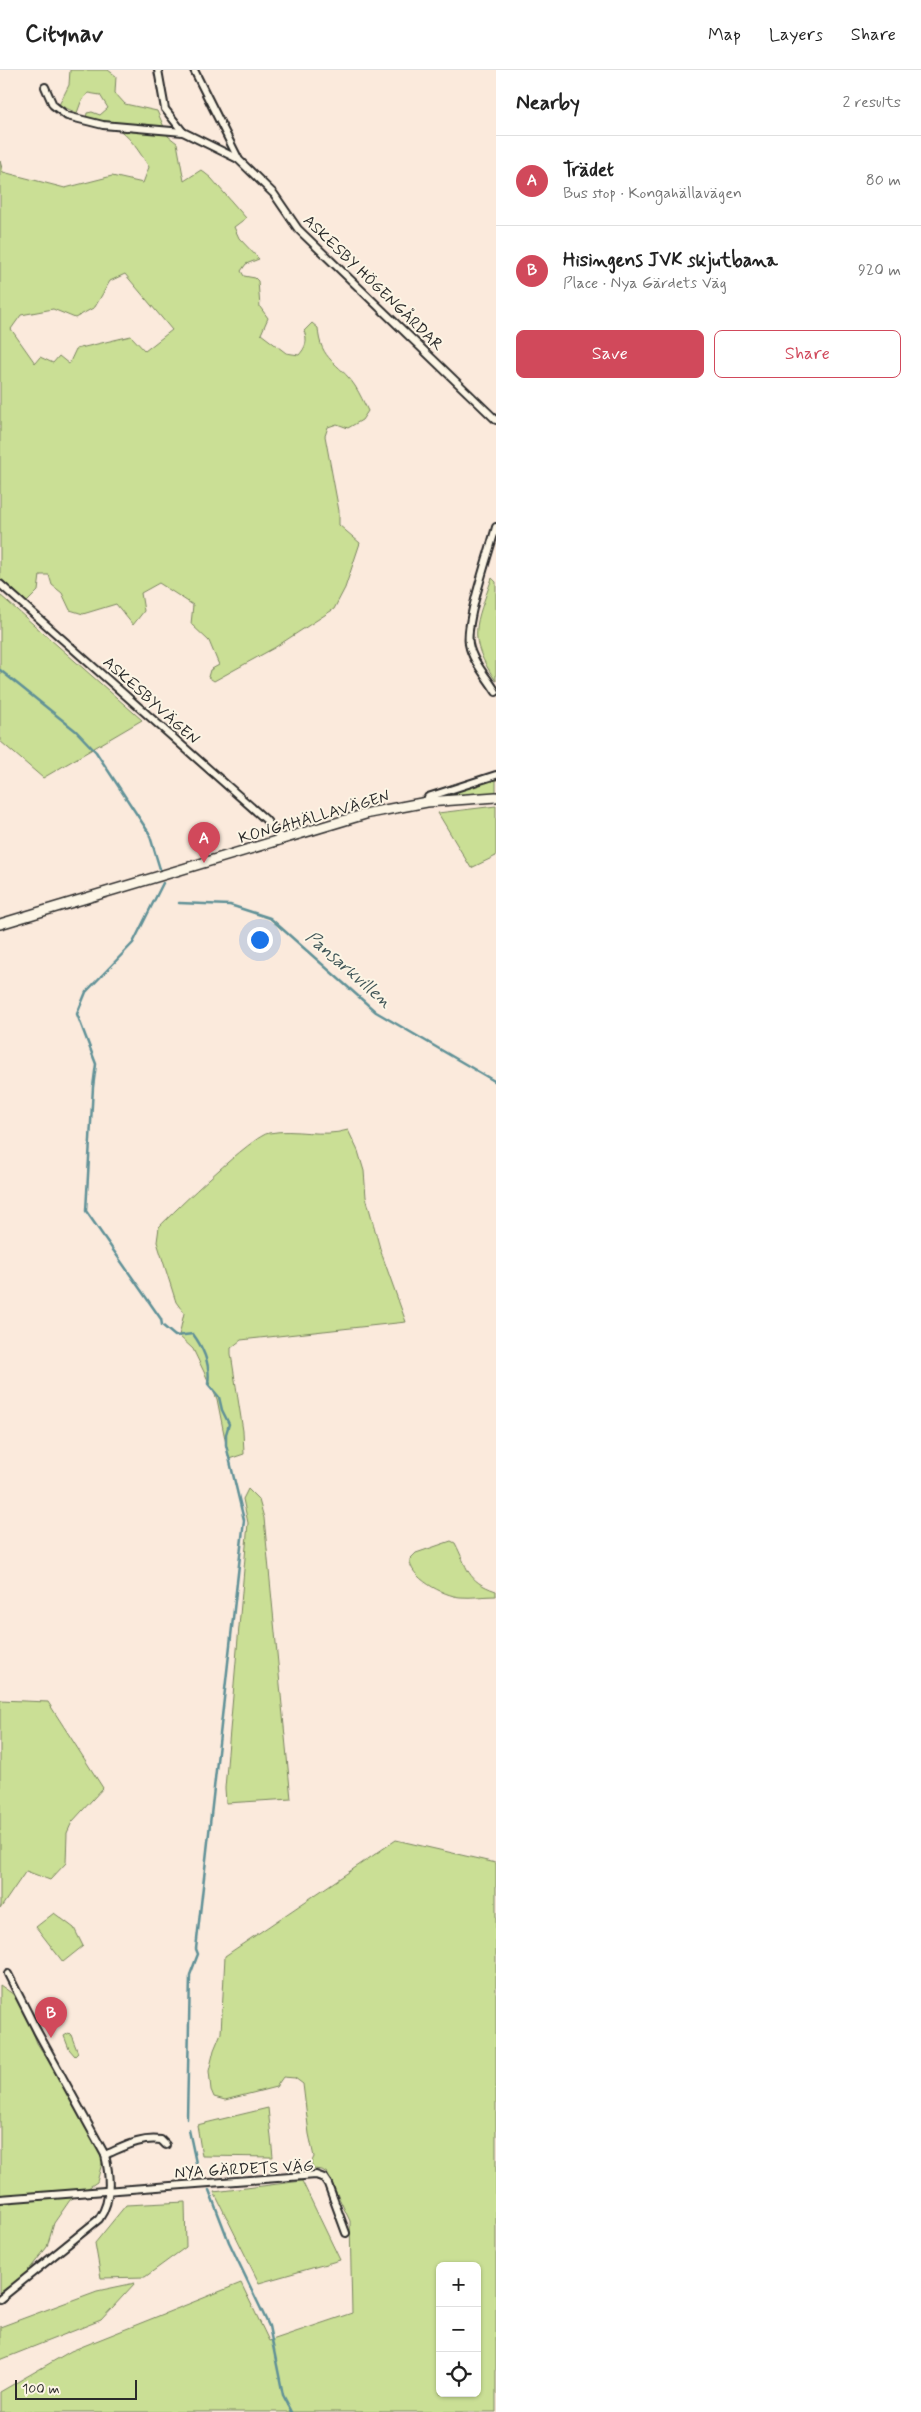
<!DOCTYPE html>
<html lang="en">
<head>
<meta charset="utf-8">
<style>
  body { margin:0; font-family:Mynerve,sans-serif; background:#f2f2f2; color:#222 }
  .controls { position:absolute; right:15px; bottom:15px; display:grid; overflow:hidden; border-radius:8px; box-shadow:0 1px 4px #0004 }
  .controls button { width:45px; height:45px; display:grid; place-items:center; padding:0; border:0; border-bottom:1px solid #e0e0e0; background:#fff; color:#222; font:25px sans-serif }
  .scale { position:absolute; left:15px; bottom:12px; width:122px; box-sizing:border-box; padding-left:5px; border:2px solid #2b2b2b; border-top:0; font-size:14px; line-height:18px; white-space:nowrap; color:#2b2b2b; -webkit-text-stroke:4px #fcf5e5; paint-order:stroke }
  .you { position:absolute; left:259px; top:869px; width:18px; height:18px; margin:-12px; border:4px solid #fff; border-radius:50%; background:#1a73e8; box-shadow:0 0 0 8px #1a73e833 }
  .badge { display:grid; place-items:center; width:32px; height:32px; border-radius:50%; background:#d1495b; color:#fff; font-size:16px; font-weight:700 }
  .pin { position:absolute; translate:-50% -41px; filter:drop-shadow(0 1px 2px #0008) }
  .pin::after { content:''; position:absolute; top:26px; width:18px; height:15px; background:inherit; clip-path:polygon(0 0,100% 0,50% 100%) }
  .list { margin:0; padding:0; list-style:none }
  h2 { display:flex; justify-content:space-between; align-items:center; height:65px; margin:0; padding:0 20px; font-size:21px }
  h2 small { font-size:16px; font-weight:400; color:#767676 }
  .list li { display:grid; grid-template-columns:32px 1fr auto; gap:15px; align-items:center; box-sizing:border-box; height:90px; padding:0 20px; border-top:1px solid #e0e0e0 }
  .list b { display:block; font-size:19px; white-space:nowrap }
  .list p { margin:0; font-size:16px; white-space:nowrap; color:#767676 }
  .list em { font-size:16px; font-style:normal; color:#767676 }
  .actions { display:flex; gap:10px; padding:15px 20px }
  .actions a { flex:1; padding:11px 0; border:1px solid #d1495b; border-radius:8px; text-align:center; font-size:18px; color:#d1495b }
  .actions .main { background:#d1495b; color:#fff }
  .icon { flex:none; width:28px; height:28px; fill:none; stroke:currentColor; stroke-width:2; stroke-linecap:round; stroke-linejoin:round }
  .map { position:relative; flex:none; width:496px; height:2342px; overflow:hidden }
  header { display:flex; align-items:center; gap:30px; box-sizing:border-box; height:70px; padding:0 25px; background:#fff; border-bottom:1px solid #e0e0e0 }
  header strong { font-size:24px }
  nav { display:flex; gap:28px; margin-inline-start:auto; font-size:18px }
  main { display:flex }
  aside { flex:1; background:#fff }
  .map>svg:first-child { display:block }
  .green { fill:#cadf95; stroke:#7a8560; fill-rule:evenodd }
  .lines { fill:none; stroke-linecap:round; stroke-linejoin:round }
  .stream { stroke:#609197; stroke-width:2.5 }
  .street-casing { stroke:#2b2b2b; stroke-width:10 }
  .secondary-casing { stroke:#2b2b2b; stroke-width:12 }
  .street { stroke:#fcf5e5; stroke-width:6 }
  .secondary { stroke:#fcf5e5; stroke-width:9 }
  .labels { text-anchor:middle; stroke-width:4; stroke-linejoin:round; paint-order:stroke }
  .street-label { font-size:16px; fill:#2b2b2b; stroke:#fcf5e5 }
  .water-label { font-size:18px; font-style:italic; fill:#415658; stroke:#fcf5e5 }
</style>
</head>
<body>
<header>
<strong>Citynav</strong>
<nav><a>Map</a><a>Layers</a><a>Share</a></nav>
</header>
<main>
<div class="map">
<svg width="496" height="2342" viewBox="0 0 496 2342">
  <rect width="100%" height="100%" fill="#fbeadc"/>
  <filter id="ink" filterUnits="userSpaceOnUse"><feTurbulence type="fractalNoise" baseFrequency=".02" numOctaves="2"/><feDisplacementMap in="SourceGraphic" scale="10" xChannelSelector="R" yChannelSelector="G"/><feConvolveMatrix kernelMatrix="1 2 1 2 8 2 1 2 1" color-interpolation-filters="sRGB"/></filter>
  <g filter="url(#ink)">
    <g class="green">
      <path d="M70 0H108L116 6 115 23 125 34 157 41 168 66 177 73 184 111 201 100 211 108 246 148 234 157 239 168 259 189 246 194 241 201 244 206 255 208 258 211 260 237 268 248 261 264 286 283 299 285C306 277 308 271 304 261L312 253 318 258C320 291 339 292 355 316 360 324 364 333 368 341L362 350 348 358 337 354 328 357 325 366 339 441V455L360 473 345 518 334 539 274 578 214 611 208 607 210 600 219 595 209 571 191 554 193 535 159 513 141 523 144 541 133 555 116 534 83 544 70 540 62 523 52 515 49 505H40L38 521 27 532 0 508V91L3 102 65 118 112 106 143 113 149 97C140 83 129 64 113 56 105 52 94 51 86 49L87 43 92 42 100 45 108 38 100 25 88 23 81 32 77 43 59 35 69 15ZM125 204 172 260 145 281 131 266 76 279 69 294 59 286 53 293 40 287 35 293 11 259 21 245 53 239 75 248 95 237 110 211Z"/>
      <path d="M492 508 496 512V611C466 567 476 555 492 508Z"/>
      <polygon points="0,525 17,540 142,650 43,708 0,671"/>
      <polygon points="496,707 496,722 447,726 442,724"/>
      <polygon points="496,736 496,786 471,798 438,743"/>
      <path d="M348 1060 358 1081 364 1101 366 1127 381 1182 406 1252 241 1270 231 1278V1284L243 1361 244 1384 229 1389 217 1329 193 1279 179 1266 184 1243 176 1232 157 1172 159 1157C174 1141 253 1065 269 1063 296 1058 321 1068 348 1060Z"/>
      <polygon points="248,1419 259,1430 264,1448 291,1729 226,1733 225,1718 248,1453 243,1429"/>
      <path d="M451 1471 455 1473C468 1498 466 1511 496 1521V1526C484 1526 472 1528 460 1527 444 1526 408 1507 410 1489L416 1483Z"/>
      <polygon points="0,1630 48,1632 103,1718 72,1752 67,1763 66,1793 50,1810 26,1801 0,1839"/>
      <path d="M396 1770 496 1793V2342H0V2322L71 2281 241 2213 269 2271 352 2243 350 2151 327 2103 322 2100 314 2099 311 2093 314 2087 309 2064 303 2014 295 2008 283 2007 276 2017 225 2030 214 2027 211 2020 209 2001 214 1980 221 1963 225 1886ZM440 2196H477V2323H440Z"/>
      <polygon points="54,1843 74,1858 83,1876 63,1892 36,1857"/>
      <polygon points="0,1915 20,1929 37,1973 60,2009 103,2089 97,2112 70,2130 54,2153 47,2177 25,2205 0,2223"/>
      <polygon points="69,1963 71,1965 78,1983 75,1986 69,1979 64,1966"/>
      <polygon points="268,2038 273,2087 202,2086 197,2055"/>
      <polygon points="302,2111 340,2190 259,2213 214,2122"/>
      <polygon points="185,2132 186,2177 145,2207 101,2208 95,2173 126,2135"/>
      <polygon points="135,2213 101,2250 0,2290 0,2257 97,2221"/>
    </g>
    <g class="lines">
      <g class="stream">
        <polyline points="0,600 76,661 96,682 149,763 160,799"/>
        <path d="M163 813 133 873 86 922 77 944 96 994 93 1017 86 1141 161 1249 162 1255 175 1266 193 1264C204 1279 211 1295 208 1314L219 1327 222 1340 229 1354 226 1364V1375L244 1450 196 1879 198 1884 190 1905 187 2049"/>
        <polyline points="179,833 230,835 270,848 376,942 496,1012"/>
        <polyline points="189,2060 196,2093"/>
        <polyline points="209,2120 229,2172 269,2256 283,2325 292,2342"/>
      </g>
      <defs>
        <g id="street">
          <polyline points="158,0 165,39 183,62"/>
          <polyline points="194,0 239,90 274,124 298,159 496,350"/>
          <polyline points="45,17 53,35 67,46 103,55 183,62 238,89"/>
          <path d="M496 457C489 483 465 552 469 574 472 591 487 607 496 622"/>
          <polyline points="0,514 265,749 282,769"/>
          <polyline points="427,732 428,727 496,705"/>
          <path d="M105 2085C124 2077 140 2067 161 2070L166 2075"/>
          <polyline points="0,2129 316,2105 324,2108 328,2114 346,2163"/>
          <path d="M0 2229 99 2149C112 2131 110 2106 105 2085L37 1961 8 1904"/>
        </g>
        <polyline id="secondary" points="0,854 369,743 427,732 496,727"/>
      </defs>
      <use href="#street" class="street-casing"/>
      <use href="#secondary" class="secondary-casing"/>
      <use href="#street" class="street"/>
      <use href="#secondary" class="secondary"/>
    </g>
  </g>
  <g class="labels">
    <g class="street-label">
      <text transform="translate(374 212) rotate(44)" y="6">ASKESBY HÖGENGÅRDAR</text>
      <text transform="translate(152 630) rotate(42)" y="6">ASKESBYVÄGEN</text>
      <text transform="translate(314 746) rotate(-16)" y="6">KONGAHÄLLAVÄGEN</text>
      <text transform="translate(244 2098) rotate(-3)" y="6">NYA GÄRDETS VÄG</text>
    </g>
    <g class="water-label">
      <text transform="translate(349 899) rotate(41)" y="6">Pansarkvillen</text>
    </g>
  </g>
</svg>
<div class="controls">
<button>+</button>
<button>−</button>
<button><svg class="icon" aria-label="locate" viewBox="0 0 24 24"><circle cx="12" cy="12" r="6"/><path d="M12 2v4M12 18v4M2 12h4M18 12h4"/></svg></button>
</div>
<div class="scale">100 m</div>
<div class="you"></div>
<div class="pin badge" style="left:204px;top:793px">A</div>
<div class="pin badge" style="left:51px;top:1968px">B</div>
</div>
<aside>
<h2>Nearby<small>2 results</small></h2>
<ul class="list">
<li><span class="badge">A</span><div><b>Trädet</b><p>Bus stop · Kongahällavägen</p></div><em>80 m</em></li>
<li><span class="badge">B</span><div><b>Hisingens JVK skjutbana</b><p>Place · Nya Gärdets Väg</p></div><em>920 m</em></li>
</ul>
<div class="actions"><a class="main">Save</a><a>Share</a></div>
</aside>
</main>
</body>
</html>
